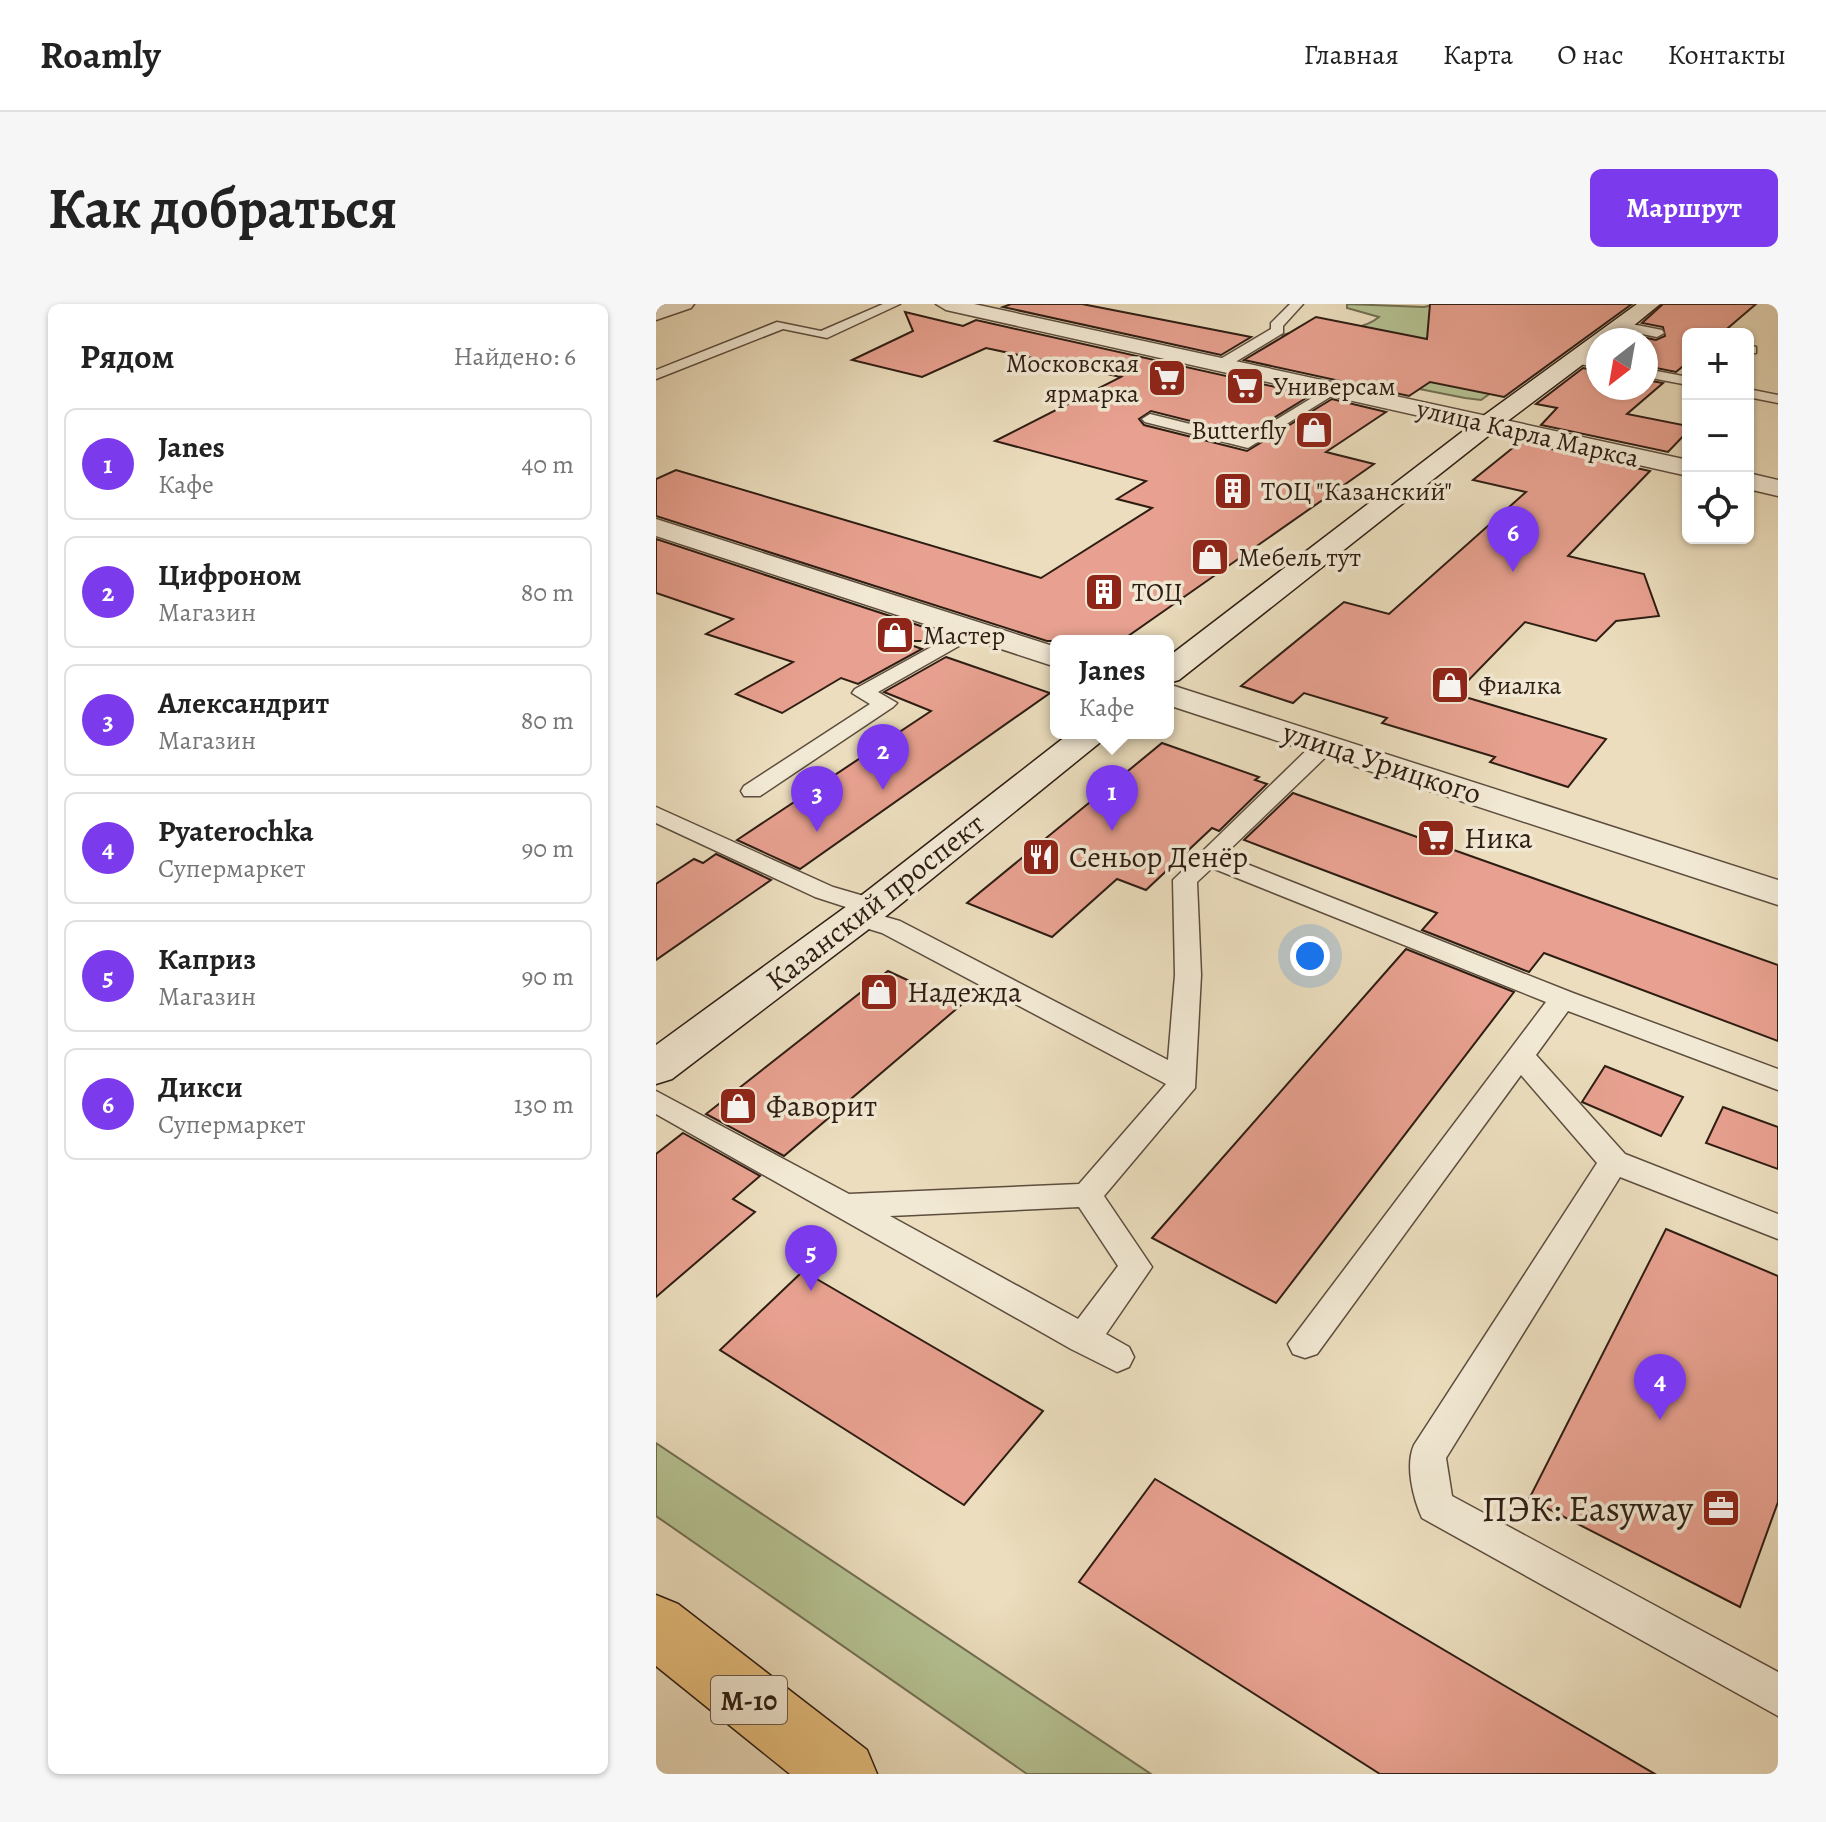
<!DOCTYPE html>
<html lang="ru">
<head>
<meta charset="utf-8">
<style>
  body { margin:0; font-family:Alegreya,serif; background:#f6f6f6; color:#222 }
  .controls { position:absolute; right:24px; top:24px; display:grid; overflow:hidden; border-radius:12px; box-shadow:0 2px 6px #0004 }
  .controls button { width:72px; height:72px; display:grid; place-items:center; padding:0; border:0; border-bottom:2px solid #e0e0e0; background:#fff; color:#222; font:40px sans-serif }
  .compass { position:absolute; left:930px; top:24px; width:72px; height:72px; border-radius:50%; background:#fff; box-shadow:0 2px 6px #0004; rotate:211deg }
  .you { position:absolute; left:654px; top:652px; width:28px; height:28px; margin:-20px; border:6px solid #fff; border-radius:50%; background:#1a73e8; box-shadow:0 0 0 12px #1a73e833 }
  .badge { display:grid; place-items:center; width:52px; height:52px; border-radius:50%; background:#7c3aed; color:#fff; font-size:26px; font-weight:700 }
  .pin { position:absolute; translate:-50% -66px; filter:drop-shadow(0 2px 4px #0008) }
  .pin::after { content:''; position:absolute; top:42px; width:28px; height:24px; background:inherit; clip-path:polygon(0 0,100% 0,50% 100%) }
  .popup { position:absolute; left:394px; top:331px; width:124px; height:104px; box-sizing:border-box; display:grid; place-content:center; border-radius:12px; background:#fff; filter:drop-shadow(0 2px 6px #0005); font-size:26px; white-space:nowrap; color:#767676 }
  .popup b { font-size:30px; color:#222 }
  .popup::after { content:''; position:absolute; left:50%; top:100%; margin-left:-16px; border:16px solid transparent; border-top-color:#fff }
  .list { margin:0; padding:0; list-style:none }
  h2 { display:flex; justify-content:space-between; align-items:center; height:104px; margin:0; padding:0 32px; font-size:34px }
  h2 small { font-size:26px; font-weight:400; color:#767676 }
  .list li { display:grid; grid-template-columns:52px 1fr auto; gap:24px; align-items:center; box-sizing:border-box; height:112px; margin:0 16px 16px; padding:0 16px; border:2px solid #e0e0e0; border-radius:12px }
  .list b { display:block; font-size:30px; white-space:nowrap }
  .list p { margin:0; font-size:26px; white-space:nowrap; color:#767676 }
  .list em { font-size:26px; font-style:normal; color:#767676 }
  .icon { flex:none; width:44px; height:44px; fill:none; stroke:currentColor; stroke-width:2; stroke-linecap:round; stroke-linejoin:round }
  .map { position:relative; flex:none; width:1122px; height:1470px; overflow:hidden; border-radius:12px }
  header { display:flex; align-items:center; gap:48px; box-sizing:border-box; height:112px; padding:0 40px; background:#fff; border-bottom:2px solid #e0e0e0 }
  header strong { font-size:38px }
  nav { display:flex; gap:44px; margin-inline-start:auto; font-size:28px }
  .intro { display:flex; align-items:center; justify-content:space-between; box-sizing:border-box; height:192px; padding:0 48px }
  h1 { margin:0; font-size:56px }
  .button { padding:20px 36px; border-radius:12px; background:#7c3aed; color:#fff; font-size:28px; font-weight:700 }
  main { display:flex; gap:48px; padding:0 48px }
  aside { flex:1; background:#fff; border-radius:12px; box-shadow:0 2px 6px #0004 }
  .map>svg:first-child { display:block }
  .green { fill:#b5c293; stroke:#727053; stroke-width:2 }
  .building { fill:#e8a190; stroke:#2e1d13; stroke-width:2 }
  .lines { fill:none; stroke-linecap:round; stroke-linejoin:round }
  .service-casing { stroke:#5d4d3e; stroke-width:3 }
  .minor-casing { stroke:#5d4d3e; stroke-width:3 }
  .tertiary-casing { stroke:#5d4d3e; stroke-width:3 }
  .secondary-casing { stroke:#2e1d13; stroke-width:3 }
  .trunk-casing { stroke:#2e1d13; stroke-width:3 }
  .service { fill:#f2e9d4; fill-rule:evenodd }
  .minor { fill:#f2e9d4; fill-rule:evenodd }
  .tertiary { fill:#f2e9d4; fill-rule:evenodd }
  .secondary { fill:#f2e9d4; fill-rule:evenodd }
  .trunk { fill:#e6be7e; fill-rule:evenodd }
  .labels { text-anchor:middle; stroke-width:7; stroke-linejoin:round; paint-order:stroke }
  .far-poi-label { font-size:26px; fill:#2e1d13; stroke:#f2e9d4; text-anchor:start }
  .far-street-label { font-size:26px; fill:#2e1d13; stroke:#f2e9d4 }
  .shield { fill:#f2e9d4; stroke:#695a4d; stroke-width:2 }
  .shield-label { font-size:28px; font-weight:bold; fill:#2e1d13 }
  .street-label { font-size:30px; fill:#2e1d13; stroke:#f2e9d4 }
  .poi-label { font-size:30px; fill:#2e1d13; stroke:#f2e9d4; text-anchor:start }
  .near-poi-label { font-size:36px; fill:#2e1d13; stroke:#f2e9d4; text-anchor:end }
</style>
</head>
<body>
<header>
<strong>Roamly</strong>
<nav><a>Главная</a><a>Карта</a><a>О нас</a><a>Контакты</a></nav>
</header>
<div class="intro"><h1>Как добраться</h1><a class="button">Маршрут</a></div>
<main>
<aside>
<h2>Рядом<small>Найдено: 6</small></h2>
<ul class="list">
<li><span class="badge">1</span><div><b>Janes</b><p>Кафе</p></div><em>40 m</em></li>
<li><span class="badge">2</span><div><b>Цифроном</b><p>Магазин</p></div><em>80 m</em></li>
<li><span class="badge">3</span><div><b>Александрит</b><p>Магазин</p></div><em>80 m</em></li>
<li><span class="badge">4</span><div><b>Pyaterochka</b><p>Супермаркет</p></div><em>90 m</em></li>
<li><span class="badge">5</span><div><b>Каприз</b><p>Магазин</p></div><em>90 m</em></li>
<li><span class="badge">6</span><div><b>Дикси</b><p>Супермаркет</p></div><em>130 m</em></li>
</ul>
</aside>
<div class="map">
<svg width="1122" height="1470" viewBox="0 0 1122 1470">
  <rect width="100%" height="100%" fill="#ebddbd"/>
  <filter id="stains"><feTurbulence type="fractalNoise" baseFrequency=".0025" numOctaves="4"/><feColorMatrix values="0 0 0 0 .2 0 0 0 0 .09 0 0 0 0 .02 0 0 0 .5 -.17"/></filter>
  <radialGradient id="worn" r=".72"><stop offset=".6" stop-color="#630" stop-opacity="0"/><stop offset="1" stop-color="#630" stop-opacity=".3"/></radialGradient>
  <g class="green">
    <path d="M691 0 768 3 782 0 850 78 825 96 809 94 728 78 627 34 626 31C655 22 699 33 723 13L691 4Z"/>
    <polygon points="0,1139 495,1470 371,1470 0,1212"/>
  </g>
  <g class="building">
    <polygon points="355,0 426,0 595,33 565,51 347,3"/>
    <polygon points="774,0 976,0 848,93 774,78 753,92 588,56 660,13 771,35"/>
    <polygon points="1007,0 1100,0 1065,30 1032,30 1032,58 1020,68 990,62 990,36 965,36 972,30 1000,36 1009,32 1007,23 986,19"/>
    <polygon points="249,8 307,22 320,16 655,91 590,131 495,107 483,115 488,121 591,147 676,95 730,108 670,148 718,160 465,337 391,337 0,212 0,175 20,166 385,274 496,204 461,195 490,177 339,137 465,73 330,44 266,73 196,56 257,27"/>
    <polygon points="927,64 942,67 942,84 990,84 990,76 1007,79 971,110 1032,122 1032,127 1012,148 885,121 901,104 880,100"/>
    <polygon points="864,138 994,167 912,252 988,270 1003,312 960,317 940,337 869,318 799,390 950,435 912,483 834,458 839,453 726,419 731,414 648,389 637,399 585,382 688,298 733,310 870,188 817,176"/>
    <polygon points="0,235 292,331 280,337 244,337 266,345 202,380 185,374 126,409 80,390 137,358 50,330 77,315 0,289"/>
    <polygon points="290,353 394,389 144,565 81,536 275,407 228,388"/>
    <polygon points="506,439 603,473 599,476 611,480 563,527 556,524 490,586 461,575 396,633 311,599"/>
    <polygon points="637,489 1122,661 1122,737 888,649 873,668 766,626 781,609 588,536"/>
    <polygon points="60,550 115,576 0,656 0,580 38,555 47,559"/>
    <polygon points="750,645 858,688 620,999 496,934"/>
    <polygon points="232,667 305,701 128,852 50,810"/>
    <polygon points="949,762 1027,793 1005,832 926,798"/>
    <polygon points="1067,803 1122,823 1122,865 1050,839"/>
    <polygon points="27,829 104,872 77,895 99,908 0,993 0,850"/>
    <polygon points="1010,925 1122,972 1122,1198 1084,1303 873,1195"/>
    <polygon points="147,967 387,1107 308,1201 64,1046"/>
    <polygon points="499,1175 849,1382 999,1470 724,1470 423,1278"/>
  </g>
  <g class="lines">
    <defs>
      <g id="service">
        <polygon points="227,0 244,0 171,34 127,25 0,75 0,66 121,18 165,27"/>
        <polygon points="634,0 647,0 627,22 627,29 571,63 561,63 561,57 615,25 615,19"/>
        <polygon points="965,18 1006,26 1008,29 1001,33 960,25 960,19"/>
        <polygon points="1092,41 1100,43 1100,49 1092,49"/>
        <polygon points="920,51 942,56 942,64 915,58 913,55"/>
        <polygon points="990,65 1032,73 1032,81 990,73"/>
        <polygon points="677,81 682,82 682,88 592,144 489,118 486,115 494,110 590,134"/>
        <polygon points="1092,85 1122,91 1122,99 1092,93"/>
        <polygon points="317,320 324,322 327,326 324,330 222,388 241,399 237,403 104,492 88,492 85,487 88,482 214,400 196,389 199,385"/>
        <path d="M670 433 678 435 681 440 678 445 568 551 917 689 1122 765V786L912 707 880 751 969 850 1122 910V935L964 873 790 1154 796 1192 1122 1368V1412L766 1214C757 1194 749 1161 758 1141L941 859 865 771 661 1050 649 1054 637 1050 632 1040 890 698 556 564 541 578 545 671 539 784 448 892 496 963 450 1030 473 1043 478 1053 473 1063 461 1068 415 1045 0 810V787L193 890 423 880 510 780 226 629 193 619 189 613 199 606 159 593 0 519V503L177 583 225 597 229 603 219 610 244 617 512 756 519 671 517 576 662 435ZM423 903 462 962 422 1015 234 912Z"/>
      </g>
      <g id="minor">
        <polygon points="9,0 38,0 35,4 0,16 0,3"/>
        <polygon points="280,0 318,0 1032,156 1032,172 290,6"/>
        <polygon points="1092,169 1122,176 1122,192 1092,185"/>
        <polygon points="0,215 400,343 400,363 0,232"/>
      </g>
      <polygon id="tertiary" points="512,380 1122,576 1122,601 512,401"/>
      <g id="secondary">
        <polygon points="981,0 1004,0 960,36 942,36 942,49 841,125 523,376 512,379 512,353 823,115"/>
        <polygon points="414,429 452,429 447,436 230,612 16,775 0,780 0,741 202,594"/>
      </g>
      <polygon id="trunk" points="0,1291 22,1300 211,1446 221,1470 134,1470 0,1362"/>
    </defs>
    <use href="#service" class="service-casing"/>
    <use href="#minor" class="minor-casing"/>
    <use href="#tertiary" class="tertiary-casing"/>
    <use href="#secondary" class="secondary-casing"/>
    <use href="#trunk" class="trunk-casing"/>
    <use href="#service" class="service"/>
    <use href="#minor" class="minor"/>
    <use href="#tertiary" class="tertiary"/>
    <use href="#secondary" class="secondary"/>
    <use href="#trunk" class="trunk"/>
  </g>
  <defs>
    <symbol id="supermarket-square" viewBox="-11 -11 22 22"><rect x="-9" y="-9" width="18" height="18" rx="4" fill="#8f2418" stroke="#f2e9d4"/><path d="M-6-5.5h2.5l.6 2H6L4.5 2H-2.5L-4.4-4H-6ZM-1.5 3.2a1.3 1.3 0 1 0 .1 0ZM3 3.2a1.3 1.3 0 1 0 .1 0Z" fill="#fff"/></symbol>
    <symbol id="shop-square" viewBox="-11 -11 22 22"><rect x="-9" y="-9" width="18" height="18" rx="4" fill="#8f2418" stroke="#f2e9d4"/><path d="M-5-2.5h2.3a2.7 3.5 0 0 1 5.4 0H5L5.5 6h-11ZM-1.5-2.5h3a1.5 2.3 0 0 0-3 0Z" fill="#fff"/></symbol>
    <symbol id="building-square" viewBox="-11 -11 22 22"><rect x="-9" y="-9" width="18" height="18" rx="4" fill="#8f2418" stroke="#f2e9d4"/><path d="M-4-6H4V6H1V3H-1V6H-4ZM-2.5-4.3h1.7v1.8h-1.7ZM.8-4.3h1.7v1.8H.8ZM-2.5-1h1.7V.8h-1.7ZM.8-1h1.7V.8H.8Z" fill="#fff"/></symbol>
    <symbol id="restaurant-square" viewBox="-11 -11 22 22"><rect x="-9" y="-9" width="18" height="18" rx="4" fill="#8f2418" stroke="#f2e9d4"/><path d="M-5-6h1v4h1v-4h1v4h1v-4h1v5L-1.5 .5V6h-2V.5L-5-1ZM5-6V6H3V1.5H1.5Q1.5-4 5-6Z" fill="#fff"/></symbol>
    <symbol id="office-square" viewBox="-11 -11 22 22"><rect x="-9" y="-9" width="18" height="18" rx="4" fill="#8f2418" stroke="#f2e9d4"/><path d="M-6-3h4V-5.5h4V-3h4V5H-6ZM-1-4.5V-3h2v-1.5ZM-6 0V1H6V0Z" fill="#fff"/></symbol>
  </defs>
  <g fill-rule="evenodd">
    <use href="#supermarket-square" x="489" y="52" width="44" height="44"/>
    <use href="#supermarket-square" x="567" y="60" width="44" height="44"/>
    <use href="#shop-square" x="636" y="104" width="44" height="44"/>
    <use href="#building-square" x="555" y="165" width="44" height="44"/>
    <use href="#shop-square" x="532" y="231" width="44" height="44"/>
    <use href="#building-square" x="426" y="266" width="44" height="44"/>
    <use href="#shop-square" x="217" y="309" width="44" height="44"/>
    <use href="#shop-square" x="772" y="359" width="44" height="44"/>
    <use href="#supermarket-square" x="758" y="512" width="44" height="44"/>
    <use href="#restaurant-square" x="363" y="531" width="44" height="44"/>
    <use href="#shop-square" x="201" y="666" width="44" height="44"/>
    <use href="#shop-square" x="60" y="780" width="44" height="44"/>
    <use href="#office-square" x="1043" y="1182" width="44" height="44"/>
  </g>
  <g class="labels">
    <g class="far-poi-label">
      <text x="483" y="68" text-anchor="end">Московская<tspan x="483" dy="30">ярмарка</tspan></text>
      <text x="617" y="91">Универсам</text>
      <text x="630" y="135" text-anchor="end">Butterfly</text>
      <text x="605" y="196">ТОЦ "Казанский"</text>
      <text x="582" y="262">Мебель тут</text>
      <text x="476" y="297">ТОЦ</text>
      <text x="267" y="340">Мастер</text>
      <text x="822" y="390">Фиалка</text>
    </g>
    <g class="far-street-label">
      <text transform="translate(872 129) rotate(13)" y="9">улица Карла Маркса</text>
    </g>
    <rect class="shield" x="55" y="1372" width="76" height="48" rx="6"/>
    <g class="shield-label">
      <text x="93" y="1406">М-10</text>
    </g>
    <g class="street-label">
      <text transform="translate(726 459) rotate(18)" y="10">улица Урицкого</text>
      <text transform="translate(219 598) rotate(-38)" y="10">Казанский проспект</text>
    </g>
    <g class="poi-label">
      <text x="808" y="544">Ника</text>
      <text x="413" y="563">Сеньор Денёр</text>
      <text x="251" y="698">Надежда</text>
      <text x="110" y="812">Фаворит</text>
    </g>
    <g class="near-poi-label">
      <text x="1037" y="1217">ПЭК: Easyway</text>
    </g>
  </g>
  <rect width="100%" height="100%" filter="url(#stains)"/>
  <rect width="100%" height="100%" fill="url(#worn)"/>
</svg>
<div class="controls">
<button>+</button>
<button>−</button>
<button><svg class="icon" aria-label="locate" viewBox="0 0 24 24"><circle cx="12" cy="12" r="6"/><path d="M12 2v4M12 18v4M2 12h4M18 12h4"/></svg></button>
</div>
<svg class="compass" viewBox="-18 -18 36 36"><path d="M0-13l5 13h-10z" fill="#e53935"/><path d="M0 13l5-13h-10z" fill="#767676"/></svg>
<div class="you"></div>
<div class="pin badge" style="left:456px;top:527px">1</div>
<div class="popup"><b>Janes</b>Кафе</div>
<div class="pin badge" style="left:227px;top:486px">2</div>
<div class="pin badge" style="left:161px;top:528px">3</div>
<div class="pin badge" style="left:1004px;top:1116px">4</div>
<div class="pin badge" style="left:155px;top:987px">5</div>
<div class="pin badge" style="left:857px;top:268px">6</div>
</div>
</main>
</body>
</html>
